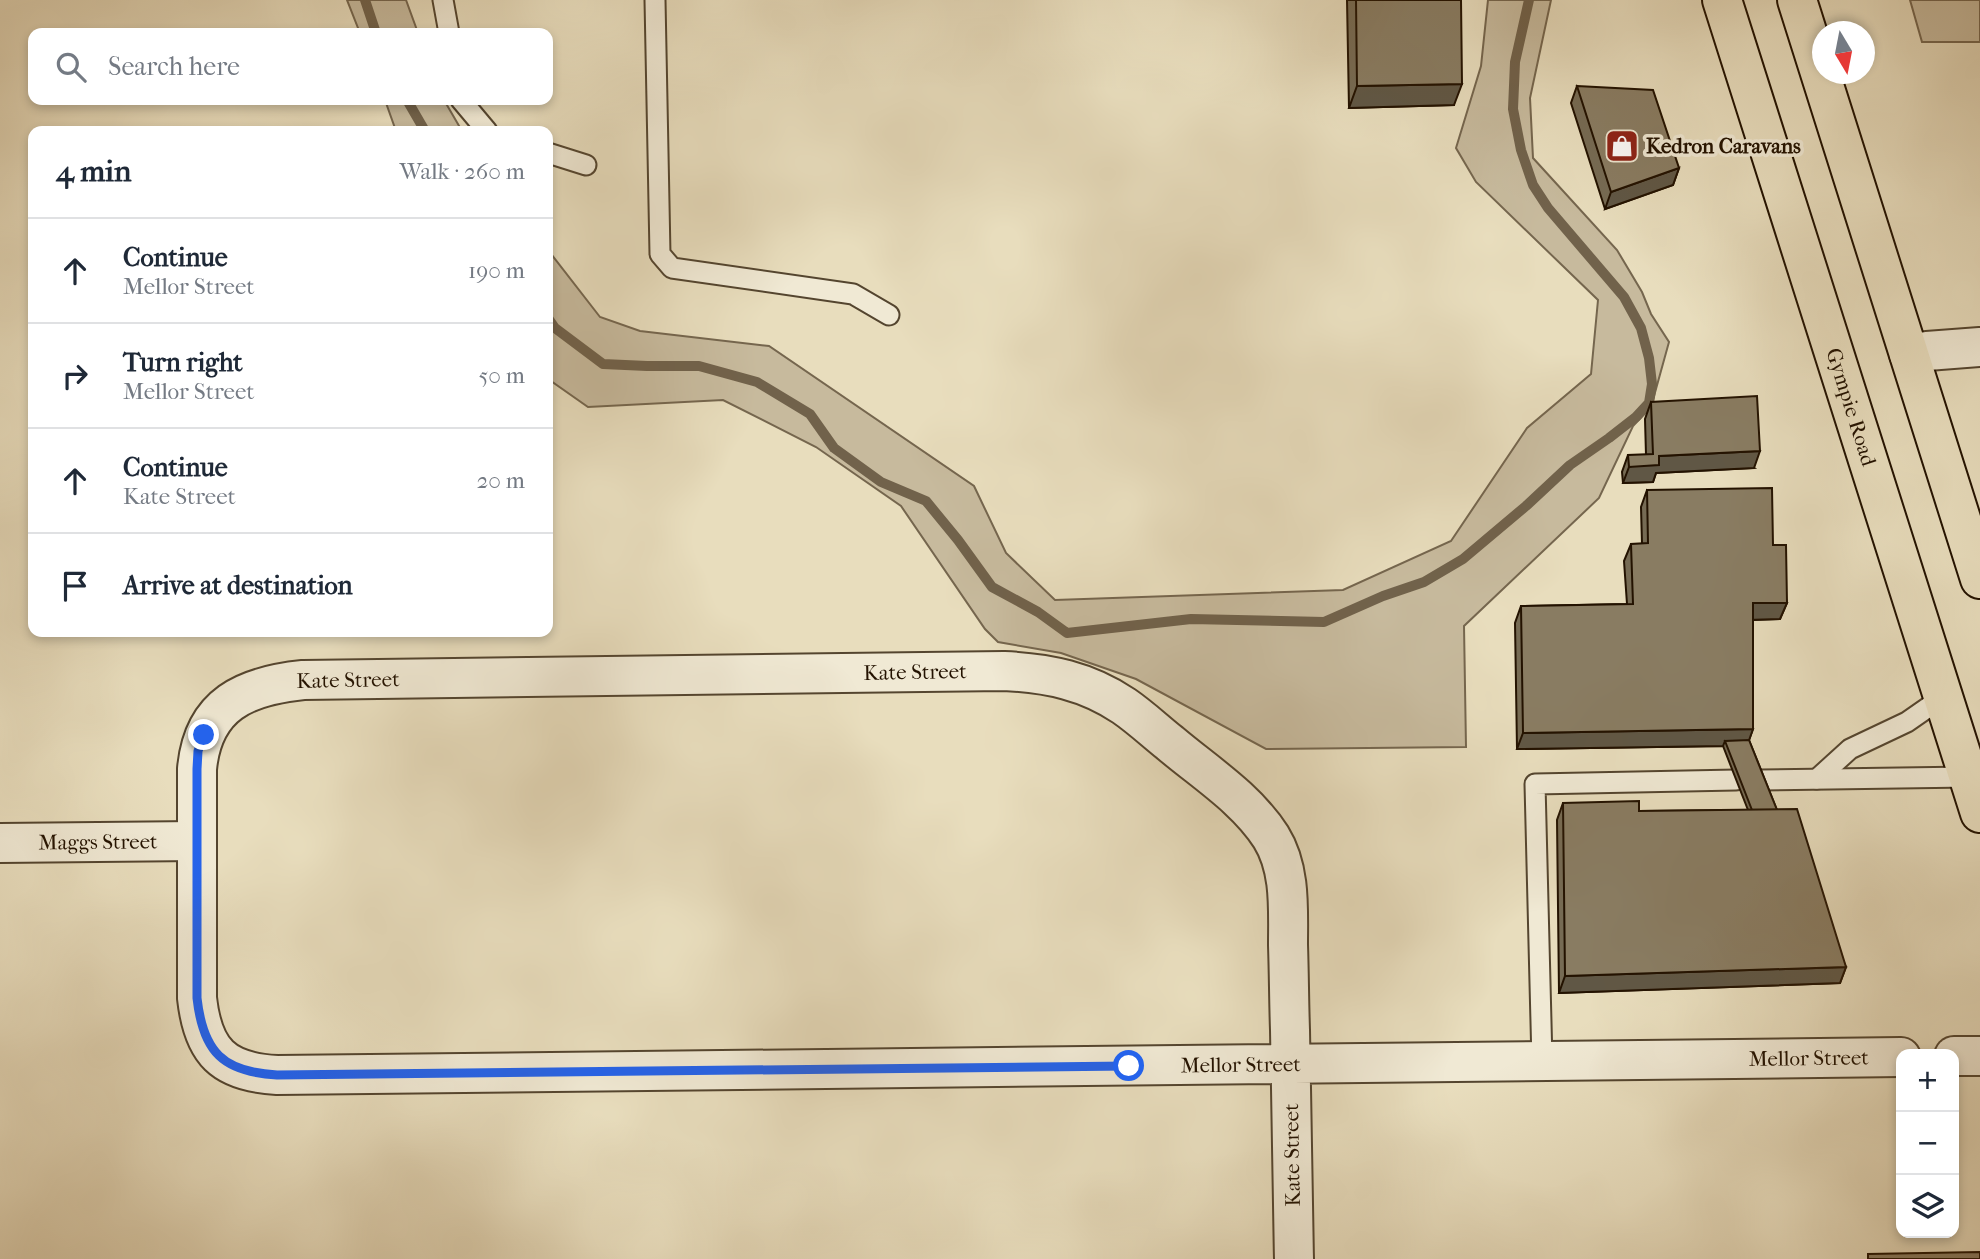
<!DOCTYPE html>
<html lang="en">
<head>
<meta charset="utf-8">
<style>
  body { margin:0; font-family:"IM FELL French Canon",serif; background:#f2f2f3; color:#1f2937 }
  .controls { position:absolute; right:21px; bottom:21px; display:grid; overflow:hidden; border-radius:14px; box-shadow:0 4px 10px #0003 }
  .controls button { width:63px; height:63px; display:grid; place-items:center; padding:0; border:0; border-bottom:2px solid #e0e1e3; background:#fff; color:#1f2937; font:35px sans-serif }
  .compass { position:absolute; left:1812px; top:21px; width:63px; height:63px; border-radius:50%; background:#fff; box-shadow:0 4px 10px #0003; rotate:170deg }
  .stop { position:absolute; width:21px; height:21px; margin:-16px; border:5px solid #2563eb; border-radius:50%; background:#fff }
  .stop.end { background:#2563eb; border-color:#fff; box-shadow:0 2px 7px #0008 }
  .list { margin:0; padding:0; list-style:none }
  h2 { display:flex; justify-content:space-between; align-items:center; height:91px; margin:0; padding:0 28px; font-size:30px }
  h2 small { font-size:23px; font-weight:400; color:#747a83 }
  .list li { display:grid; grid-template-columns:46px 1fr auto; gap:21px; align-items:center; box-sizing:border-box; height:105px; padding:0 28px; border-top:2px solid #e0e1e3 }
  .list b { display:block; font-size:26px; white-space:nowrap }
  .list p { margin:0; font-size:23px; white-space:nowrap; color:#747a83 }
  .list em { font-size:23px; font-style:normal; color:#747a83 }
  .icon { flex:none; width:38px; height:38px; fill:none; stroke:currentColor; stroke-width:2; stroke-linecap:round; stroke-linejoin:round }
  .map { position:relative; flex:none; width:1980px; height:1259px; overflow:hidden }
  .search { position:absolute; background:#fff; box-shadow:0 4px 10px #0003; left:28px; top:28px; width:525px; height:77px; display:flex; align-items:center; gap:18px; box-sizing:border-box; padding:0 24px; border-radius:14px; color:#747a83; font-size:26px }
  .panel { position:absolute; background:#fff; box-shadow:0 4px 10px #0003; left:28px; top:126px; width:525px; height:511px; border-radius:14px }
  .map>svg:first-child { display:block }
  .green { fill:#c7ba9d; stroke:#75664e; stroke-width:2 }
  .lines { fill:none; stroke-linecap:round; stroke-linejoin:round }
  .stream { stroke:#71624b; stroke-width:10 }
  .lane-casing { stroke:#54452f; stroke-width:23 }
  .street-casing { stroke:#54452f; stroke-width:42 }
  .highway-casing { stroke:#231200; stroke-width:42 }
  .lane { stroke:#f0e9d4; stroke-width:19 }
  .street { stroke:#f0e9d4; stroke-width:38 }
  .highway { stroke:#e8ddbd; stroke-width:38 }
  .wall { fill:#766b54; stroke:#231200; stroke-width:2 }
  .shaded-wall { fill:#605745; stroke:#231200; stroke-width:2 }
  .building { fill:#897c62; stroke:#231200; stroke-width:2 }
  .route { stroke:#2563eb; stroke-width:9 }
  .labels { text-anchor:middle; stroke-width:7; stroke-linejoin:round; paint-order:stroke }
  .poi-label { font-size:21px; font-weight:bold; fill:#231200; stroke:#f0e9d4; text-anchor:start }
  .street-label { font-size:21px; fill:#231200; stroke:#f0e9d4 }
</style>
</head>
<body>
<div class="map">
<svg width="1980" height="1259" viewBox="0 0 1980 1259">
  <rect width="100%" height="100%" fill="#e8ddbd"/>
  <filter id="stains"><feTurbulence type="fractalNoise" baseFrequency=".00286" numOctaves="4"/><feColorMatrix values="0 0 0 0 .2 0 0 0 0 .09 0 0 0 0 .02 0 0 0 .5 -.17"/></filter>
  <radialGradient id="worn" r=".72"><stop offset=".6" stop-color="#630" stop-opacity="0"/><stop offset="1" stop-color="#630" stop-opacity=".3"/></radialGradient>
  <g class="green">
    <polygon points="347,0 406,0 418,33 360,33"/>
    <polygon points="1488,0 1551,0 1530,98 1533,158 1617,250 1642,292 1651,314 1669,342 1651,407 1633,426 1599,498 1464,626 1466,747 1266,749 1136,679 1061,653 998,642 985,629 901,506 816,447 723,400 588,407 551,381 548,377 548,250 600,317 640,331 769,346 974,486 1006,553 1055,600 1343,590 1451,541 1527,428 1591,374 1598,300 1476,182 1456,148 1481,66"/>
    <polygon points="1910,0 1980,0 1980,42 1922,42"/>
    <polygon points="385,100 444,100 462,131 396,131"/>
  </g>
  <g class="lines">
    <g class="stream">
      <polyline points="365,0 376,33"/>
      <polyline points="407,100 425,131"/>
      <polyline points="548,318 555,328 603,364 647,366 699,366 757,382 810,414 834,448 881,482 926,501 958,540 992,587 1038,612 1067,633 1191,619 1324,622 1383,596 1424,582 1463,559 1526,506 1570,465 1609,438 1636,417 1649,403 1652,384 1649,358 1641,328 1624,297 1548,208 1533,185 1521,150 1513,109 1515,62 1529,0"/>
    </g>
    <defs>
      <g id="lane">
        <polyline points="443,0 449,33"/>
        <polyline points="655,0 660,254 672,268 853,294 889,315"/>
        <polyline points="461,100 487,131"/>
        <polyline points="548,153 586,165"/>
        <polyline points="1817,779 1850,749 1907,722 1943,697"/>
        <polyline points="1761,780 1969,777"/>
        <polyline points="1542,1062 1535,784 1736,780"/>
      </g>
      <g id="street">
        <polyline points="1909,354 1927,351 1980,347"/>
        <path id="s1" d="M0 843 196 841"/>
        <polyline points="1954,1056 1980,1056"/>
        <path id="s2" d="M1294 1259C1292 1183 1291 1107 1290 1030 1289 1002 1289 974 1288 945 1288 909 1291 869 1271 837 1246 798 1204 772 1170 743 1155 731 1140 717 1124 706 1087 681 1048 673 1004 671L303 680C245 686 203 704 197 769V998C203 1052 223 1072 277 1075 819 1069 1360 1064 1901 1057"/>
      </g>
      <g id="highway">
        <path id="s3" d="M1722 0 1980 813"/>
        <polyline points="1797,0 1980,579"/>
      </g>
    </defs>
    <use href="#lane" class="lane-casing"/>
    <use href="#street" class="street-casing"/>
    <use href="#highway" class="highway-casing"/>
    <use href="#lane" class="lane"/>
    <use href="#street" class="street"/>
    <use href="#highway" class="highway"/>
  </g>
  <g class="wall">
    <polygon points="1347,0 1461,0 1454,105 1349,108"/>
    <polygon points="1577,86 1679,168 1673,185 1605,209 1571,103"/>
    <polygon points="1651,402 1754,468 1656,473 1653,482 1623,483 1622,472 1628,455 1646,455 1645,419"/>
    <polygon points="1647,490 1773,545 1787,603 1780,619 1753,620 1753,729 1749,740 1777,810 1846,967 1840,983 1559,993 1557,820 1563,803 1639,811 1748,810 1723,746 1517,749 1515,623 1521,606 1627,604 1624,561 1631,544 1642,544 1641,507"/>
  </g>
  <g class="shaded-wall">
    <polygon points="1462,84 1454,105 1349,108 1357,86"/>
    <polygon points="1679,168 1673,185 1605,209 1611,192"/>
    <polygon points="1760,451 1754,468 1656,473 1653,482 1623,483 1629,467 1659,456"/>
    <polygon points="1753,603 1787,603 1780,619 1747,620"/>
    <polygon points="1753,729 1747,746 1725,741 1723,746 1517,749 1523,733"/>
    <polygon points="1846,967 1840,983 1559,993 1565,976"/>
  </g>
  <g class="building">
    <polygon points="1356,0 1461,0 1462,84 1357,86"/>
    <polygon points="1577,86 1653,90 1679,168 1611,192"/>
    <polygon points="1757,396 1760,451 1659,456 1659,465 1629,467 1628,455 1653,454 1651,402"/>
    <polygon points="1772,488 1773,545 1786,545 1787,603 1753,603 1753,729 1523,733 1521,606 1633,604 1631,544 1648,543 1647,490"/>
    <polygon points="1749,740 1777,810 1752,810 1725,741"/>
    <polygon points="1639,801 1639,811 1797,809 1846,967 1565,976 1563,803"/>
    <polygon points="1980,1252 1980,1259 1868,1259 1868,1254"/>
  </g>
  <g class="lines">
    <path class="route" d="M204 735 198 751 197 769V998C203 1052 223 1072 277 1075L1129 1066"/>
  </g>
  <defs>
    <symbol id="shop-square" viewBox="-11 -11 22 22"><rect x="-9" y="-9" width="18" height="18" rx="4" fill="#8f2418" stroke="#f0e9d4"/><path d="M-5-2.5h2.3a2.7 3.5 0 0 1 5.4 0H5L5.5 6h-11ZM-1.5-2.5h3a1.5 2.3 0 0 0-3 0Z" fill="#fff"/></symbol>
  </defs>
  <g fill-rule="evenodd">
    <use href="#shop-square" x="1603" y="127" width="38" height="38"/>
  </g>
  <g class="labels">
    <g class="poi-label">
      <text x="1646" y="153">Kedron Caravans</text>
    </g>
    <g class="street-label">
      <text dy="7" stroke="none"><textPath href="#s3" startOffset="427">Gympie Road</textPath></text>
      <text transform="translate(915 672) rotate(-1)" y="7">Kate Street</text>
      <text transform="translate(348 680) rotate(-1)" y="7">Kate Street</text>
      <text dy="7" stroke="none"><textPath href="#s1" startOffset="98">Maggs Street</textPath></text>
      <text dy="7" stroke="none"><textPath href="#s2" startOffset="3490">Mellor Street</textPath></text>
      <text dy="7" stroke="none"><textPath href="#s2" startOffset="2922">Mellor Street</textPath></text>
      <text transform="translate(1292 1155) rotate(-91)" y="7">Kate Street</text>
    </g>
  </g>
  <rect width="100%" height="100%" filter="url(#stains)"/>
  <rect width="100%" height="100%" fill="url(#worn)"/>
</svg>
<div class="controls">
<button>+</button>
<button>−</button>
<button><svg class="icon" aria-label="layers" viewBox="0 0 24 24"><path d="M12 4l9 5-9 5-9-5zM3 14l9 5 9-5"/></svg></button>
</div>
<svg class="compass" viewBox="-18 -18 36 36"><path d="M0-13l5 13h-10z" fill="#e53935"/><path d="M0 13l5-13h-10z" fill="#747a83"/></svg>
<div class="stop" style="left:1129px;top:1066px"></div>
<div class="stop end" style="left:204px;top:735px"></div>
<div class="search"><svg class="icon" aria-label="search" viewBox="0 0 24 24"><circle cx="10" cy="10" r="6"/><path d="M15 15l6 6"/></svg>Search here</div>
<section class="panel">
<h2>4 min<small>Walk · 260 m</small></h2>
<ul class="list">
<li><svg class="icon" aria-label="ahead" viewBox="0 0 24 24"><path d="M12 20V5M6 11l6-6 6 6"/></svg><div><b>Continue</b><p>Mellor Street</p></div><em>190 m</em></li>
<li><svg class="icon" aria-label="right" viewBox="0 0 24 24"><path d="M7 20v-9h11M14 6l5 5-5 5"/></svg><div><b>Turn right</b><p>Mellor Street</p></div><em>50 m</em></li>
<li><svg class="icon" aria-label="ahead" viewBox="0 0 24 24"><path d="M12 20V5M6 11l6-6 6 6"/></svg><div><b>Continue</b><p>Kate Street</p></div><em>20 m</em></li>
<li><svg class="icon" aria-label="arrive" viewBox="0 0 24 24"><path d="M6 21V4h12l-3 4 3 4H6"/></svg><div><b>Arrive at destination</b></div></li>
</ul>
</section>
</div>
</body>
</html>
